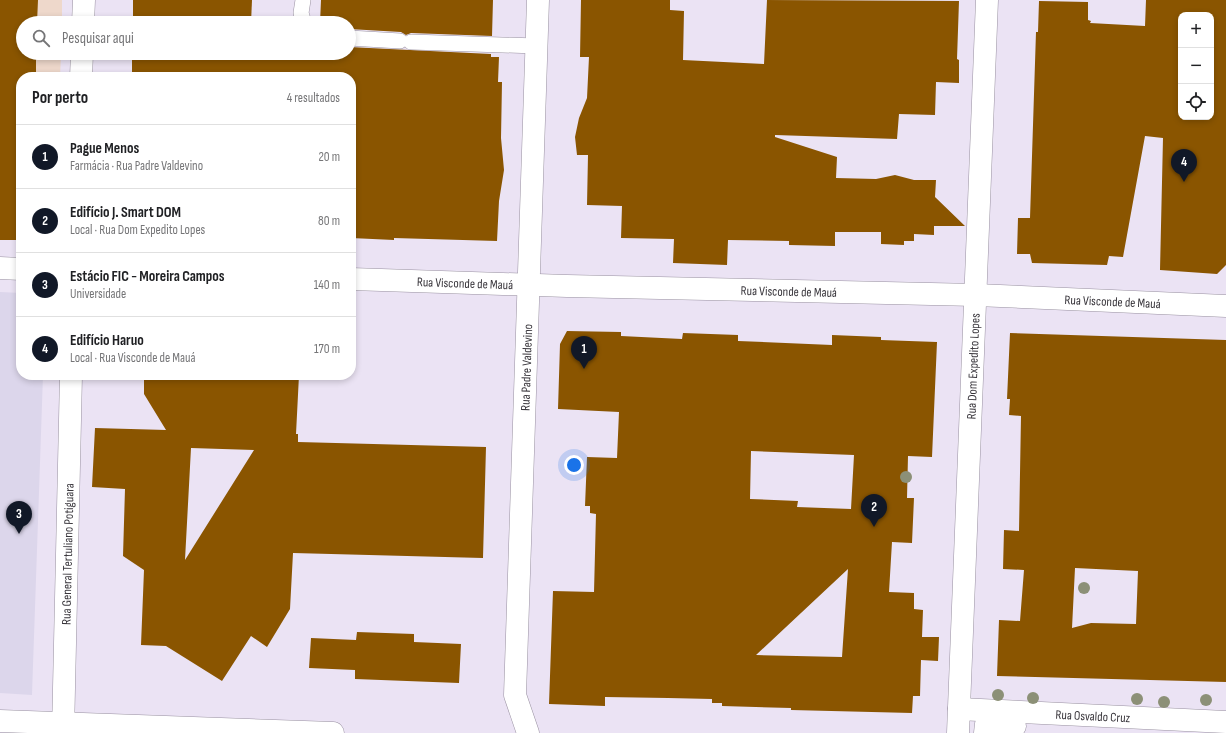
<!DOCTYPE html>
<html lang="pt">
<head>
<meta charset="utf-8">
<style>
  body { margin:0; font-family:"Sofia Sans Condensed",sans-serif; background:#f2f2f2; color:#202124 }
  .controls { position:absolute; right:12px; top:12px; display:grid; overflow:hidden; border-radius:8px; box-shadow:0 2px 6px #0003 }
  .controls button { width:36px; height:36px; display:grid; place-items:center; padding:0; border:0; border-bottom:1px solid #e0e0e0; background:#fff; color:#202124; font:20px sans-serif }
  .you { position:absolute; left:574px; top:465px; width:14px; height:14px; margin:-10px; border:3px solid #fff; border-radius:50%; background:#1a73e8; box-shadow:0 0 0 6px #1a73e833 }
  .badge { display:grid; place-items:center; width:26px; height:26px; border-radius:50%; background:#111827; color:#fff; font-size:13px; font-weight:700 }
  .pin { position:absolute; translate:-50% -33px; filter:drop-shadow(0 1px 2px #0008) }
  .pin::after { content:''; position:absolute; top:21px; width:14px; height:12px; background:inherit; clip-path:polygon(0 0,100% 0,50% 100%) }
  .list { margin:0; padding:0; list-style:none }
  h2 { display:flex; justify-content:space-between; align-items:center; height:52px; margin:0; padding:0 16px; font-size:17px }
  h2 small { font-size:13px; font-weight:400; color:#757577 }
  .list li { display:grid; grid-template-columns:26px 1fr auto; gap:12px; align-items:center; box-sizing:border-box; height:64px; padding:0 16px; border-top:1px solid #e0e0e0 }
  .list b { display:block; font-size:15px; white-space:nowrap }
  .list p { margin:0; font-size:13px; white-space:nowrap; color:#757577 }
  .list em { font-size:13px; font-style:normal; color:#757577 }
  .icon { flex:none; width:22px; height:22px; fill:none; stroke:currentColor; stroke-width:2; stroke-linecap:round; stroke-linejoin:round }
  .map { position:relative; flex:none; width:1226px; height:733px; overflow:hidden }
  .search { position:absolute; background:#fff; box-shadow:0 2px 6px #0003; left:16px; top:16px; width:340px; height:44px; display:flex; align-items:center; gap:10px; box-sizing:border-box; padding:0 14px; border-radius:22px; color:#757577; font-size:15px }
  .panel { position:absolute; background:#fff; box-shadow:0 2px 6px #0003; left:16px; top:72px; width:340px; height:308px; border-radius:16px }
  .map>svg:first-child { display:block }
  .commercial { fill:#eed8cb }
  .education { fill:#dcd6eb }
  .building { fill:#8a5500; fill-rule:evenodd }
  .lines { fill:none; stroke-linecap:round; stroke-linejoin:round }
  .lane-casing { stroke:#9991a1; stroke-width:16 }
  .street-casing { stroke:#9991a1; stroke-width:23 }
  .secondary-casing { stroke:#9991a1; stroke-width:23 }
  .primary-casing { stroke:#9991a1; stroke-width:23 }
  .lane { stroke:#fff; stroke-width:15 }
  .street { stroke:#fff; stroke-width:22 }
  .secondary { stroke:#fff; stroke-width:22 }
  .primary { stroke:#fff; stroke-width:22 }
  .tree { fill:#8c9077 }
  .labels { text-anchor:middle; stroke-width:4; stroke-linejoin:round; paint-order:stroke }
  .street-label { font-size:13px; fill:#39363c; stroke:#fff }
</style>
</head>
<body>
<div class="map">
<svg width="1226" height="733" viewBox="0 0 1226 733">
  <rect width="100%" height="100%" fill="#ebe3f4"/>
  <polygon class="commercial" points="0,0 62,0 62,23 23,23 23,53 61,53 60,77 21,77"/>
  <polygon class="education" points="0,292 21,293 21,375 43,375 32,695 0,693"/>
  <g class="building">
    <polygon points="0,0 38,0 37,23 23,23 23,53 36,53 36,77 21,77 21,240 0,240"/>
    <polygon points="133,0 252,0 251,23 133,23"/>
    <polygon points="321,0 493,0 492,36 411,33 406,35 401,32 349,29 349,23 320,23"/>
    <polygon points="581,0 670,0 670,10 684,11 683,60 764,64 767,0 959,1 957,59 959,60 959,83 936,82 935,115 899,114 897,139 775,135 775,137 837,157 836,178 876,179 895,175 914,180 936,180 935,197 965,226 934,226 934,235 914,234 914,241 904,241 904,245 881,244 881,232 835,232 835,246 789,245 789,241 728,240 727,265 673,263 674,239 621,238 622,206 587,205 588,155 577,155 575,137 579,118 587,98 589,57 580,57"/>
    <path d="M1146 0H1226V265L1217 274 1160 270 1163 138 1145 136 1123 257 1109 256 1107 265 1032 263 1030 254H1017L1018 218H1030L1036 32H1038L1039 1 1088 2V20L1091 21 1090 23 1145 26ZM1181 15H1211V117H1181Z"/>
    <polygon points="349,47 491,54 491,57 499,57 498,82 502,82 501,138 504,170 499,201 497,241 394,238 394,240 351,238 351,77 132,77 132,53 349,53"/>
    <path d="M567 331 621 332V336L682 339 683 333 738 335V341L832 345V335L881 337V340L937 342 932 457 908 456 907 498H914L912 543 892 542 889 592 914 593V609L923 610 922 637H939L938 661 921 660 920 696H913L912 713 791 710V708L722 706V703H712V699L668 698 605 697V706L549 704 553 591 594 592 596 514 590 513V506H585L587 457 617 458 619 412 558 409 560 344ZM751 451 854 455 851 509 797 507 798 501 750 499ZM848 569 842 657 756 655Z"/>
    <path d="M1010 333 1226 340V682L997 676 999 620 1020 621 1024 570 1003 569 1004 530 1019 531 1021 416 1009 415 1010 399H1007ZM1075 568 1138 571 1136 624 1091 623 1072 628Z"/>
    <path d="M144 375H299L296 434H298V442L486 447 483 558 293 553 290 609 267 647 251 636 222 681 166 646 141 645 144 570 123 556 125 489 92 487 95 428 166 430 144 394ZM191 448 254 450 185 560Z"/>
    <polygon points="357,632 414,634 414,642 461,644 459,683 355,679 355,670 309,668 311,638 356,640"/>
  </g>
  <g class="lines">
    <defs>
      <g id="lane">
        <polyline points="303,0 301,13 304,23"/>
        <polyline points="349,38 400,41"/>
        <polyline points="411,42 536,46"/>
      </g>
      <g id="street">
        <polyline points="83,23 84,0"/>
        <polyline points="81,77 82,53"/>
        <polyline points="0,268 21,269"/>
        <path id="s1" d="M351 279 567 286 976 295 1226 306"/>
        <path id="s2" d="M959 709 1226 722"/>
        <polyline points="0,721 333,733"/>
        <path id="s3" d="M63 733 71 375"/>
        <polyline points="985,733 986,724 1015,726"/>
      </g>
      <g id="secondary">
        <path id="s4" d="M958 733 987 0"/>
      </g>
      <g id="primary">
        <path id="s5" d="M528 733 515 695 538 0"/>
      </g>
    </defs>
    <use href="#lane" class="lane-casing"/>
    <use href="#street" class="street-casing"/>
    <use href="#secondary" class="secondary-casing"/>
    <use href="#primary" class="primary-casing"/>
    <use href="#lane" class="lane"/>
    <use href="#street" class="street"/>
    <use href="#secondary" class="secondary"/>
    <use href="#primary" class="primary"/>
  </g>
  <g class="tree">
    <circle cx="906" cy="477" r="6"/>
    <circle cx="1084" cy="588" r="6"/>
    <circle cx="998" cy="695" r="6"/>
    <circle cx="1033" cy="698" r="6"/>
    <circle cx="1137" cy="699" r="6"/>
    <circle cx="1206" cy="700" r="6"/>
    <circle cx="1164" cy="702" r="6"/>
  </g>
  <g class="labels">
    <g class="street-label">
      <text dy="5" stroke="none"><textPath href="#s1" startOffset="114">Rua Visconde de Mauá</textPath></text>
      <text dy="5" stroke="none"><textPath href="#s1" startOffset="438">Rua Visconde de Mauá</textPath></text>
      <text dy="5" stroke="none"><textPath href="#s1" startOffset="762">Rua Visconde de Mauá</textPath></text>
      <text dy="5" stroke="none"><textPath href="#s4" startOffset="367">Rua Dom Expedito Lopes</textPath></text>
      <text dy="5" stroke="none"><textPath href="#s5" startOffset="368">Rua Padre Valdevino</textPath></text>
      <text dy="5" stroke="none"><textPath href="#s3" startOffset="179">Rua General Tertuliano Potiguara</textPath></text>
      <text dy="5" stroke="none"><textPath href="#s2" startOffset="134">Rua Osvaldo Cruz</textPath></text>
    </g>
  </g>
</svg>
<div class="controls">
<button>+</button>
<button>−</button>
<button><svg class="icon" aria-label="locate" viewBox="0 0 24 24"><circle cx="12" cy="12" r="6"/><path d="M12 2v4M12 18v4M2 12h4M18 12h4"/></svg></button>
</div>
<div class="you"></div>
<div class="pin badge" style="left:584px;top:369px">1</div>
<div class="pin badge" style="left:874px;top:527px">2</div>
<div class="pin badge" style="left:19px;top:534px">3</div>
<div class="pin badge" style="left:1184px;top:182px">4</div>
<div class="search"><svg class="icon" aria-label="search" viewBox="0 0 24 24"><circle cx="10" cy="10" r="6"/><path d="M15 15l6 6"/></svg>Pesquisar aqui</div>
<section class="panel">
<h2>Por perto<small>4 resultados</small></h2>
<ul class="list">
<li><span class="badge">1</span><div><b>Pague Menos</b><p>Farmácia · Rua Padre Valdevino</p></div><em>20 m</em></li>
<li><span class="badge">2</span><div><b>Edifício J. Smart DOM</b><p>Local · Rua Dom Expedito Lopes</p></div><em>80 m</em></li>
<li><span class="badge">3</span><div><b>Estácio FIC - Moreira Campos</b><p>Universidade</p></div><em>140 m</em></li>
<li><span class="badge">4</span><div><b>Edifício Haruo</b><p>Local · Rua Visconde de Mauá</p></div><em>170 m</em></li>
</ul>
</section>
</div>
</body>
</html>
